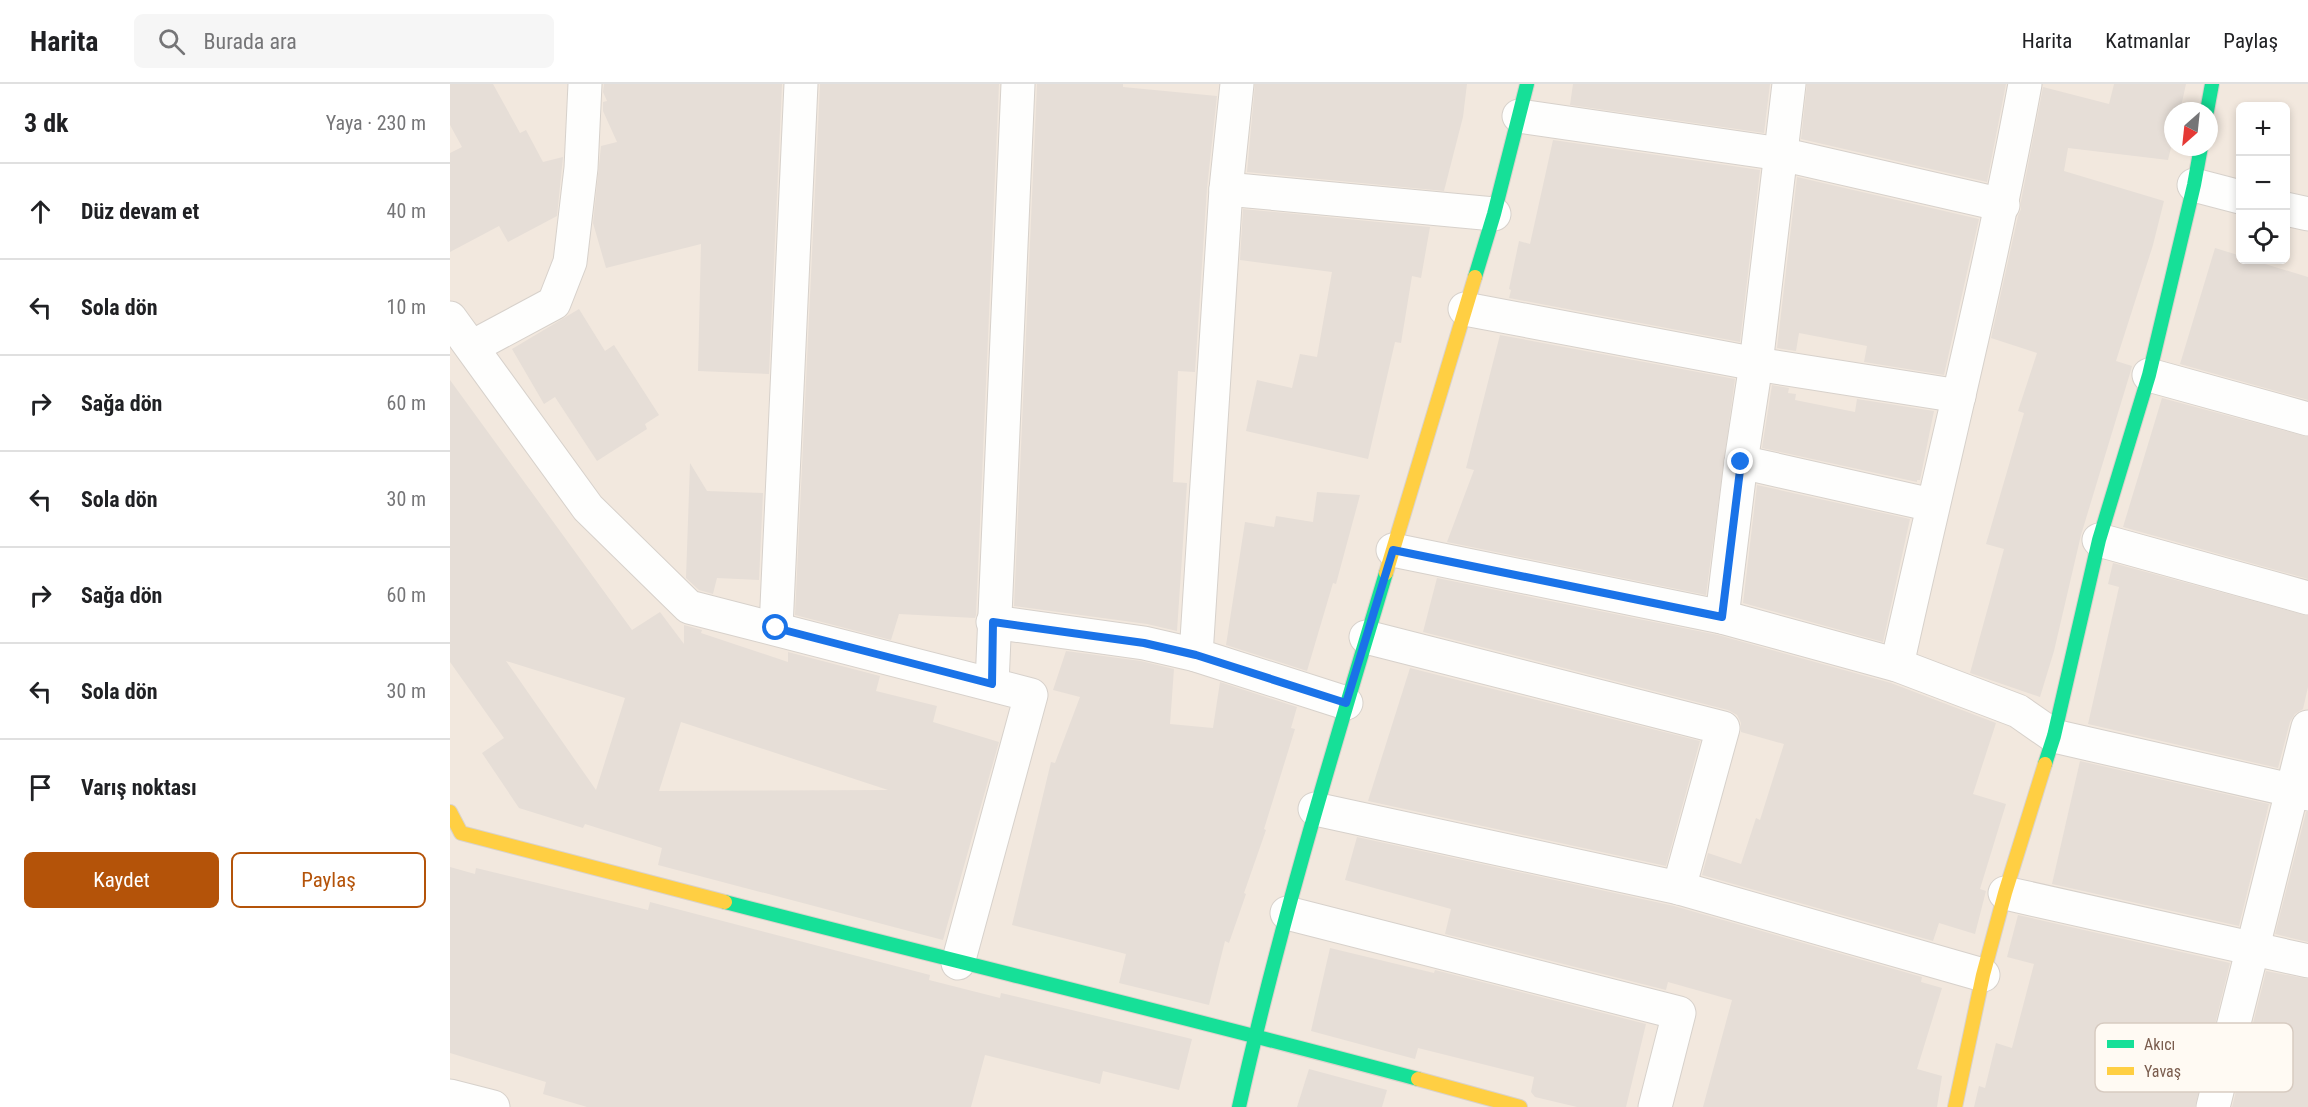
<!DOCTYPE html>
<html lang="tr">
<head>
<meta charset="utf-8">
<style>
  body { margin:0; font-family:"Roboto Condensed",sans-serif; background:#f6f6f6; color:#202124 }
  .controls { position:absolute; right:18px; top:18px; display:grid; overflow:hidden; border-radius:9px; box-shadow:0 3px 9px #0003 }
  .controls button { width:54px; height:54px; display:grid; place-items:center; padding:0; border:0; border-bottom:2px solid #e0e0e0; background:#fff; color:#202124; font:30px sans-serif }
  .compass { position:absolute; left:1714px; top:18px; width:54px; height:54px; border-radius:50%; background:#fff; box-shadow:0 3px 9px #0003; rotate:207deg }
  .stop { position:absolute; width:18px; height:18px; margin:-14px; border:4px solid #1a73e8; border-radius:50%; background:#fff }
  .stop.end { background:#1a73e8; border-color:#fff; box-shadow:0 2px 6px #0008 }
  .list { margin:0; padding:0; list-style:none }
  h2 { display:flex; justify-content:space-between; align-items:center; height:78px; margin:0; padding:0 24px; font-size:26px }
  h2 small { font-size:20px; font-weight:400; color:#757577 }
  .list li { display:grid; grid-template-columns:39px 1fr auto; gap:18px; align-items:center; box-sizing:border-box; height:96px; padding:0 24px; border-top:2px solid #e0e0e0 }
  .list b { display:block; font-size:22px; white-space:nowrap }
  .list em { font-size:20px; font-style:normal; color:#757577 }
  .actions { display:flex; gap:12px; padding:18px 24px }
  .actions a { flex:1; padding:14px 0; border:2px solid #b45309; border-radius:9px; text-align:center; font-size:21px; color:#b45309 }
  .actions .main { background:#b45309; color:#fff }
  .icon { flex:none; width:33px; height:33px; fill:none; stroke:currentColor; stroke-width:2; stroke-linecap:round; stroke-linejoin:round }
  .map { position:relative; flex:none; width:1858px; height:1023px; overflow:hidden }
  header { display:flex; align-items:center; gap:36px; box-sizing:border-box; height:84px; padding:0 30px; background:#fff; border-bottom:2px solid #e0e0e0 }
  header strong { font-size:28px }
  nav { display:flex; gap:33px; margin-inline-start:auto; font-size:21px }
  .search { width:420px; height:54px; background:#f6f6f6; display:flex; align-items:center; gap:15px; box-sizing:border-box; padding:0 21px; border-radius:9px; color:#757577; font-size:22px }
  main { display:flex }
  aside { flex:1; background:#fff }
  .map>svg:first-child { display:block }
  .residential { fill:#f2e8de; fill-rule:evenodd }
  .building { fill:#e6ded7; fill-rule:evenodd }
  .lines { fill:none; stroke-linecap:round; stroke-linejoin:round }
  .street-casing { stroke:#d7d1cb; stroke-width:35 }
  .fast-casing { stroke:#d9d2cb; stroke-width:16 }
  .slow-casing { stroke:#d9d2cb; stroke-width:16 }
  .street { stroke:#fefefd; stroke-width:33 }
  .fast { stroke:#16e098; stroke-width:14 }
  .slow { stroke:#ffcf43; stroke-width:14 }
  .route { stroke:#1a73e8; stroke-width:8 }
  .key { fill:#fffaf3; stroke:#d7cbc1; stroke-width:1.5 }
  .key-label { font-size:16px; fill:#7a5c4d }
</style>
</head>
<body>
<header>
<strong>Harita</strong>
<div class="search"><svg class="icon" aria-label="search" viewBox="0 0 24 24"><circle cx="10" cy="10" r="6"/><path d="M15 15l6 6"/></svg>Burada ara</div>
<nav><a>Harita</a><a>Katmanlar</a><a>Paylaş</a></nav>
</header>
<main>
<aside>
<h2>3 dk<small>Yaya · 230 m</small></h2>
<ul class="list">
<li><svg class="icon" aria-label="ahead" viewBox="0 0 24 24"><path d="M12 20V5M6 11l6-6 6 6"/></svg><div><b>Düz devam et</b></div><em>40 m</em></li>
<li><svg class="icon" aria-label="left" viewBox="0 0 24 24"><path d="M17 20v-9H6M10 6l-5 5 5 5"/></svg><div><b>Sola dön</b></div><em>10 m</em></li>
<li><svg class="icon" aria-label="right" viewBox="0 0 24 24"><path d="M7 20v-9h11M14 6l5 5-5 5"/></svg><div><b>Sağa dön</b></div><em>60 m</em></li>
<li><svg class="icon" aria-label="left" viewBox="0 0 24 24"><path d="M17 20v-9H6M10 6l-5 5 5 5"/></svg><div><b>Sola dön</b></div><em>30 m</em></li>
<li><svg class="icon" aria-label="right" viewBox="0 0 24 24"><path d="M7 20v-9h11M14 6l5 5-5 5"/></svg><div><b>Sağa dön</b></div><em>60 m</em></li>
<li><svg class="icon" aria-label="left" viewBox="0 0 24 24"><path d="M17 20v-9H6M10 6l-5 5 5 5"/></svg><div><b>Sola dön</b></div><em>30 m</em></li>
<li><svg class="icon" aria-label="arrive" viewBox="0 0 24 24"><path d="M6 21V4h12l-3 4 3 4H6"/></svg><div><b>Varış noktası</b></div></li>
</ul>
<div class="actions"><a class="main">Kaydet</a><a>Paylaş</a></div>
</aside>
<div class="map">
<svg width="1858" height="1023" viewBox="0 0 1858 1023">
  <rect width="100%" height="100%" fill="#f9f5f0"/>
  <path class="residential" d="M0 0H1858V1023H0ZM1790 22H1836V176H1790ZM1723 27H1759V63H1723Z"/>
  <g class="building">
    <polygon points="0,0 43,0 70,49 76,46 93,78 113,73 107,132 58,158 49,142 0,168 0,69 12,63 0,41"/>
    <polygon points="154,0 332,0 319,290 248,287 251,160 156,184 143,139 151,62 167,58 153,27 153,18 157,17 153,8"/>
    <polygon points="370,0 549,0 526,531 525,534 449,530 441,556 345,531"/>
    <polygon points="587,0 673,0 673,3 767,12 757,104 745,288 728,287 723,398 737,399 727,547 697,540 564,522"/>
    <polygon points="805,0 1017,0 1013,33 994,107 797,88"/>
    <polygon points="1123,0 1320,0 1314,49 1120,21"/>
    <polygon points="1357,0 1556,0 1537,98 1351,55"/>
    <polygon points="1664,0 1736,0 1730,27 1723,27 1723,56 1718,76 1618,64 1614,87 1714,117 1703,161 1666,277 1682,282 1681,286 1631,451 1604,567 1590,613 1520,589 1554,465 1536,460 1574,329 1568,327 1587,269 1541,254 1568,132 1571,125 1571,117 1593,3 1659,20"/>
    <polygon points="1103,56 1310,86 1290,258 1059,214 1061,206 1059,205 1069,157 1080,160"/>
    <polygon points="1347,93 1529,135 1494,291 1414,278 1417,262 1349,249 1346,267 1327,264"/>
    <polygon points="793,125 980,143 971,194 962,192 951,259 945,258 918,375 796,347 807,296 842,304 850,270 867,273 882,188 790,176"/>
    <polygon points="1765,164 1791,172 1791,176 1802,176 1858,193 1858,316 1730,280"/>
    <polygon points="129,225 155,267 164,261 209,331 195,340 197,345 147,377 105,313 94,320 62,265"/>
    <polygon points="1050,251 1285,295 1256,511 997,458 1024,386 1016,384"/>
    <path d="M0 296 182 546 210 528 234 560V541L252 546 251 549 338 578V568L430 592 426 607 487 622 483 638 549 658 493 856 208 781 212 764 135 740 133 744 69 724 32 669 54 654 0 578ZM56 577 175 614 146 706ZM231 638 438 706 209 707Z"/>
    <polygon points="1322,301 1339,304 1338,309 1346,310 1345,316 1405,328 1407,315 1484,327 1470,396 1467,396 1467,398 1312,364"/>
    <polygon points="1712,314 1858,353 1858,495 1673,443"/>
    <polygon points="240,379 257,407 313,409 309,496 267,494 263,510 249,506 236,494"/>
    <polygon points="1307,401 1460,435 1433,558 1293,519"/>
    <polygon points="867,408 910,411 886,500 883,499 857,587 776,561 795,438 824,443 826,432 863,438"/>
    <polygon points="1663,479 1858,532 1858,603 1853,625 1845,630 1840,638 1828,684 1638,640 1669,503 1658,500"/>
    <polygon points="987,494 1268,551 1441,599 1546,639 1523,710 1556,720 1530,805 1536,807 1525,850 1489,839 1483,857 1252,791 1258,769 1291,780 1306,734 1310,736 1334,660 1291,648 1291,639 1287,631 1278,626 973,548"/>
    <polygon points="616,567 691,577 724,585 720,640 763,644 770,598 847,623 841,644 845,645 814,745 816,746 794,809 796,810 779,859 775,857 759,921 669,899 676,870 562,841 601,678 605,679 630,613 603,606"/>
    <polygon points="960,584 1250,657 1216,782 918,717"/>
    <polygon points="1630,677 1819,720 1789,842 1602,800"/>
    <polygon points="1856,728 1858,728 1858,858 1825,850"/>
    <polygon points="907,753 1224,822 1472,893 1471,898 1492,904 1467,985 1492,992 1487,1023 1253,1023 1282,916 1218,898 1216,906 995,850 1001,825 895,796"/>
    <polygon points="0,783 25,790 26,784 198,826 200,818 480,891 479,896 550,914 551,909 742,955 729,1006 653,987 650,1000 535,971 521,1023 137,1023 93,1010 96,998 0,969"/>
    <polygon points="1568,831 1780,879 1745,1023 1524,1023 1529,1002 1535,1004 1546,959 1562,964 1584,880 1557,873"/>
    <polygon points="880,864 984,889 985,886 1196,940 1176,1023 1127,1023 1085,1013 1081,1008 1084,993 968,964 965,975 861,947"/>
    <polygon points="1816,887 1858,895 1858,1023 1782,1023"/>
    <polygon points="859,985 937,1006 932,1023 847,1023"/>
  </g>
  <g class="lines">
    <defs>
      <g id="street">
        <polyline points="787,0 776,105 746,571 896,619"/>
        <polyline points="1069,32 1331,70 1553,121"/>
        <polyline points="1744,101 1790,113"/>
        <polyline points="776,105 1044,130"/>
        <polyline points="1836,125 1858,130"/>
        <polyline points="1015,225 1306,280 1509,312"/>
        <polyline points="0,234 138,424 239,523 581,611 508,879"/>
        <polyline points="22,263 104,219 120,178 131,84 135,0"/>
        <polyline points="1699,291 1858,335"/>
        <polyline points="1291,378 1482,421"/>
        <polyline points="1649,456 1858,514"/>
        <polyline points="943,466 1272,533 1447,581 1568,627 1604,652 1858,710"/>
        <polyline points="1272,533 1291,378 1306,280 1339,0"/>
        <polyline points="543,538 694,559 746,571"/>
        <polyline points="326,544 351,0"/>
        <polyline points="916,553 1273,644 1229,804"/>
        <path d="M1447 581C1490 387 1539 195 1575 0"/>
        <polyline points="542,600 568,0"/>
        <polyline points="865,725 1229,804 1533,891"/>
        <polyline points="1555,809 1858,877"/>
        <polyline points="837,829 1229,929 1205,1023"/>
        <polyline points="0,1012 43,1023"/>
        <polyline points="1763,1023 1858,643"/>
      </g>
      <g id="fast">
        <polyline points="1757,27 1762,0"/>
        <polyline points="1025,193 1044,130 1077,0"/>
        <polyline points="1595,680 1604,652 1649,456 1699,291 1744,101 1751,63"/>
        <path d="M275 818C506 878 738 933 968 995"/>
        <path d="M789 1023C829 843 883 666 936 489"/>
      </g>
      <g id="slow">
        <polyline points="936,489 1025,193"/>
        <polyline points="0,728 11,749 275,818"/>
        <polyline points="968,995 1070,1023"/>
        <polyline points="1505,1023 1533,891 1555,809 1595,680"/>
      </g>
    </defs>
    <use href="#street" class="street-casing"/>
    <use href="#fast" class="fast-casing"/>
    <use href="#slow" class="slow-casing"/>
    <use href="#street" class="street"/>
    <use href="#fast" class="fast"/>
    <use href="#slow" class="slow"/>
  </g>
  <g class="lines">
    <polyline class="route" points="326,544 542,600 543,538 694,559 746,571 896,619 943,466 1272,533 1291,378"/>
  </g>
  <rect x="1645" y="939" width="198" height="69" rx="9" class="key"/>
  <rect x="1657" y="956" width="27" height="8" fill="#16e098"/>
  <rect x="1657" y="983" width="27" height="8" fill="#ffcf43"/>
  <g class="key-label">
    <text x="1694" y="966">Akıcı</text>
    <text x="1694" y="993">Yavaş</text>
  </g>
</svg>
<div class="controls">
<button>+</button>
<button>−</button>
<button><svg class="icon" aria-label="locate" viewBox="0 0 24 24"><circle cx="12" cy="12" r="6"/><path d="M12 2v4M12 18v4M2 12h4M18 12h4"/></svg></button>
</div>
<svg class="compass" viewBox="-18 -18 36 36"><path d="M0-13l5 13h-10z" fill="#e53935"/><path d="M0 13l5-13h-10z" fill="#757577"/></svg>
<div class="stop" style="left:326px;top:544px"></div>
<div class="stop end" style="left:1291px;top:378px"></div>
</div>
</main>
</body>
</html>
